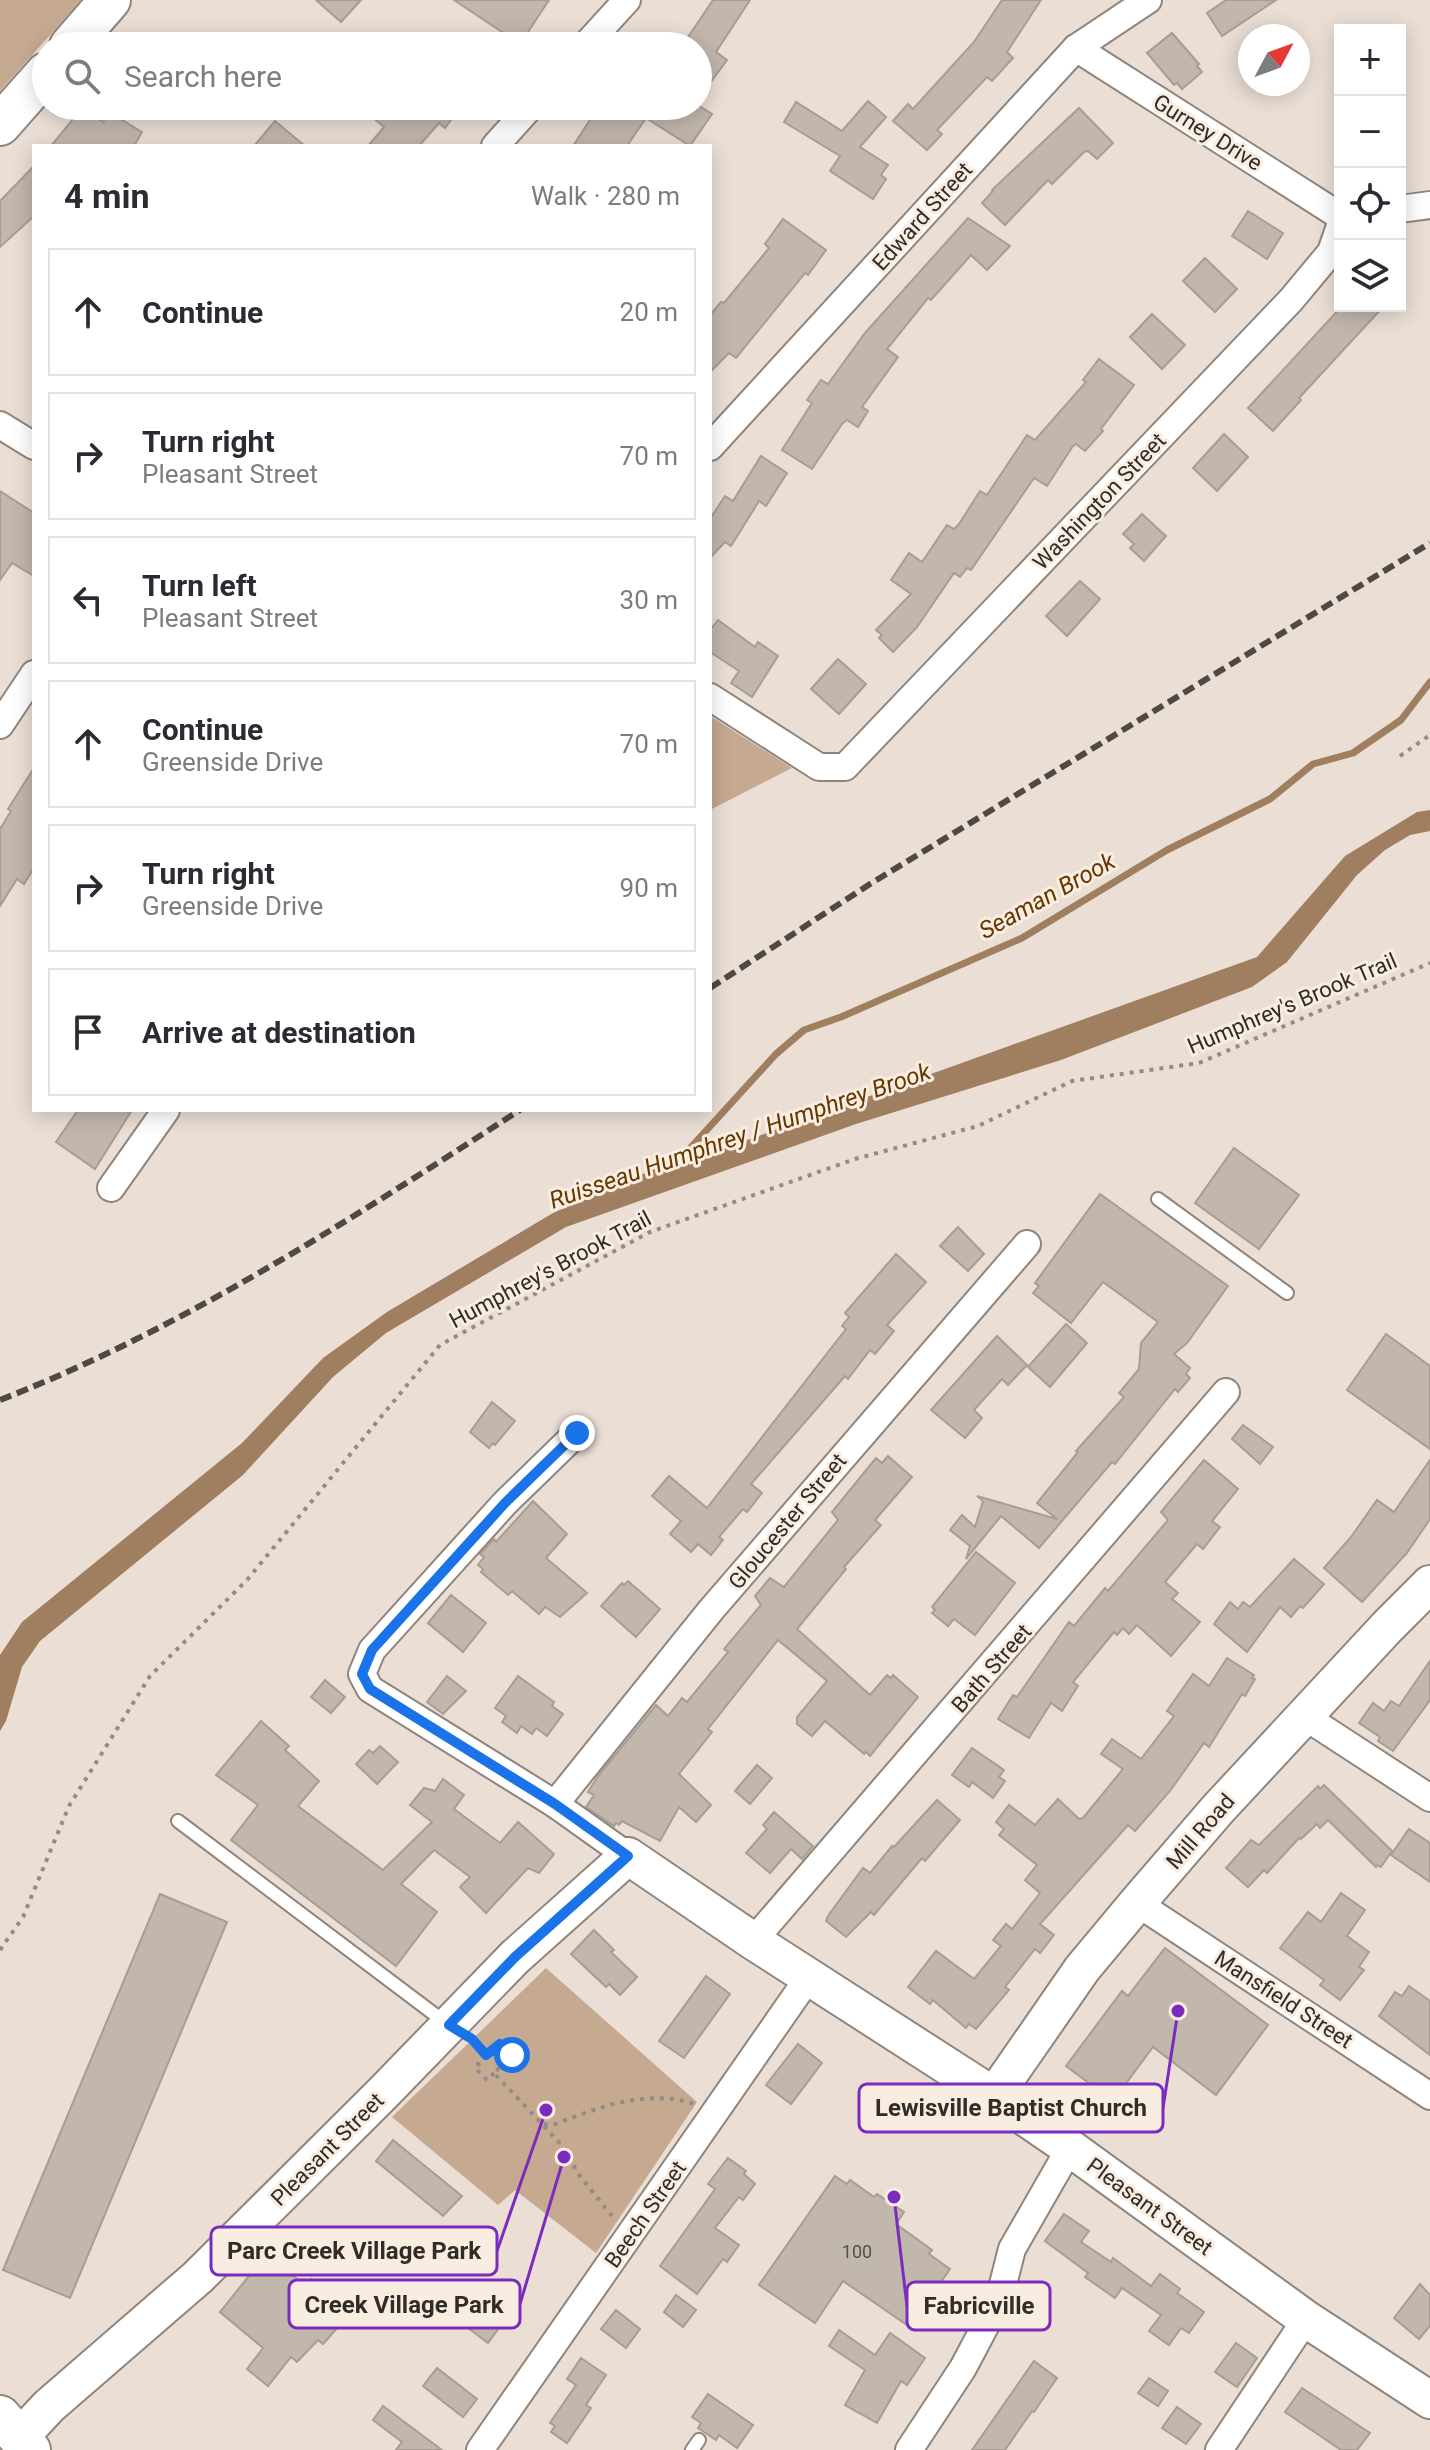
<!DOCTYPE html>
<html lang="en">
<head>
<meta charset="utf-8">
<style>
  body { margin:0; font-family:Roboto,sans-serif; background:#f2f2f3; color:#2b2b33 }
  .controls { position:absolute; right:24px; top:24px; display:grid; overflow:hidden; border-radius:0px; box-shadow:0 4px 20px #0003 }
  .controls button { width:72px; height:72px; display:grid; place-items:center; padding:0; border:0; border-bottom:2px solid #e1e1e2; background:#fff; color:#2b2b33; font:40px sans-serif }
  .compass { position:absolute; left:1238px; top:24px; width:72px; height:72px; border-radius:50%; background:#fff; box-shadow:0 4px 20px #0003; rotate:49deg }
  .stop { position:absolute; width:24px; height:24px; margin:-18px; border:6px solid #1a73e8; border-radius:50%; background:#fff }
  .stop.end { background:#1a73e8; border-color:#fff; box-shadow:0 2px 8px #0008 }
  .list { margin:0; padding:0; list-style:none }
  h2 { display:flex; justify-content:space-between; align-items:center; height:104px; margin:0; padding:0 32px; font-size:34px }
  h2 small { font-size:26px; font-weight:400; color:#7c7c81 }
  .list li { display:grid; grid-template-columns:52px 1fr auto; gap:24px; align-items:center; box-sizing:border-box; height:128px; margin:0 16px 16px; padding:0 16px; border:2px solid #e1e1e2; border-radius:0px }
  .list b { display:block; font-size:30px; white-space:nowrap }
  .list p { margin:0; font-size:26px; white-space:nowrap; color:#7c7c81 }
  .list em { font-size:26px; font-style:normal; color:#7c7c81 }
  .icon { flex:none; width:44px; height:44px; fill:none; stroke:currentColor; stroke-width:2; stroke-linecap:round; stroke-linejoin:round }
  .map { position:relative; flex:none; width:1430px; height:2450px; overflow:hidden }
  .search { position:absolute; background:#fff; box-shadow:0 4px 20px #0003; left:32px; top:32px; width:680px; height:88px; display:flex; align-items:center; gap:20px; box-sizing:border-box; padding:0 28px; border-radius:44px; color:#7c7c81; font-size:30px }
  .panel { position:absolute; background:#fff; box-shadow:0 4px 20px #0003; left:32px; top:144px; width:680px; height:968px; border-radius:0px }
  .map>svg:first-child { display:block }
  .green { fill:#c5a990 }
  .water { fill:#a07e60 }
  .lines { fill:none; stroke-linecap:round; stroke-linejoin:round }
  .stream { stroke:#a07e60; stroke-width:7 }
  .building { fill:#c2b7ad; stroke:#a89d94; stroke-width:2 }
  .lane-casing { stroke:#90857c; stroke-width:16 }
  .street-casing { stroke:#90857c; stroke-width:30 }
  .secondary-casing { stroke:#90857c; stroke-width:40 }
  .primary-casing { stroke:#90857c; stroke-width:44 }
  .path { stroke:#948c84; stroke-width:4; stroke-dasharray:4 6; stroke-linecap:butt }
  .lane { stroke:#fff; stroke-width:12 }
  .street { stroke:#fff; stroke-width:26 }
  .secondary { stroke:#fff; stroke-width:36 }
  .primary { stroke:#fff; stroke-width:40 }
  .rail { stroke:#4e4944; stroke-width:6; stroke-dasharray:12 6; stroke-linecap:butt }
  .route { stroke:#1a73e8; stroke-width:10 }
  .labels { text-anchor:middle; stroke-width:6; stroke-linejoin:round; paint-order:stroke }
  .number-label { font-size:18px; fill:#544f49 }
  .street-label { font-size:22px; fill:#302c28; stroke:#f9ede2 }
  .water-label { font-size:24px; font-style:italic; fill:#653800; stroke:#f9ede2 }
  .leader { fill:none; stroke:#7b2cbf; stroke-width:3 }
  .callout-dot { fill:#7b2cbf; stroke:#f9ede2; stroke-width:3 }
  .callout { fill:#f9ede2; stroke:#7b2cbf; stroke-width:3 }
  .callout-label { font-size:24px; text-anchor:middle; font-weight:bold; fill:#302c28 }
</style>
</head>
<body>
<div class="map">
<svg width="1430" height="2450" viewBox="0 0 1430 2450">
  <rect width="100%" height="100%" fill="#ebdfd5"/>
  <g class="green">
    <polygon points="0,0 81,0 0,91"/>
    <polygon points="710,716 792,768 710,810"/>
    <polygon points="546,1968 697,2102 596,2253 515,2190 498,2205 392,2117"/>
  </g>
  <polygon class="water" points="1430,810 1430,831 1410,835 1385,850 1357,875 1287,962 1252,987 1061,1060 856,1124 566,1227 386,1333 333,1377 243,1475 40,1641 22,1667 6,1721 0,1731 0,1655 22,1622 242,1443 323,1358 387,1312 553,1213 659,1167 672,1155 683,1163 1257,957 1345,856 1417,812"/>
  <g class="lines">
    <polyline class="stream" points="673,1167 776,1054 804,1030 841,1017 1022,938 1167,850 1270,799 1313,764 1353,753 1401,720 1430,682"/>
  </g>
  <g class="building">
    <polygon points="316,0 361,0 341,22"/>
    <polygon points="454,0 549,0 520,44"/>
    <polygon points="713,0 750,0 716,52 727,60 710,83 700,76 698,79 698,46 682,46"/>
    <polygon points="1002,0 1041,0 1007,52 1013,58 992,81 987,77 937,130 942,134 927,150 893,121 908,104 913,109 974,42"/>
    <polygon points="1226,0 1276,0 1222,36 1207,13"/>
    <polygon points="1172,33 1199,64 1197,66 1202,72 1182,89 1177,83 1174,85 1147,53"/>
    <polygon points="868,101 886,117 860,147 888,165 881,175 886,179 873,199 830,171 840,156 784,122 796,102 842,131"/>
    <polygon points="359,106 461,106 445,128 439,123 419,146 368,146 384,127"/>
    <polygon points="599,106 699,106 712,114 690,146 646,118 627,146 573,146"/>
    <polygon points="82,108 103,122 109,112 142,132 134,146 51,146"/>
    <polygon points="1079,108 1113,143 1097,159 1088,151 1084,152 1052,184 1048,180 1005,225 982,203 993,191 992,190"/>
    <polygon points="275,121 305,146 254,146"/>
    <polygon points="34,166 34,216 0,247 0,201"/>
    <polygon points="1248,211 1283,233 1267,259 1232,236"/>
    <polygon points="968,218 1010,246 987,270 971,255 931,300 928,298 887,349 898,357 862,407 868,411 858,427 847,420 842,424 812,469 782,450 812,403 807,400 821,380 828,384 865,333"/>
    <polygon points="783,219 826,250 808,275 805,273 736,358 729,353 710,372 710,315 721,302 724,303 769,248 765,244"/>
    <polygon points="1205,258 1237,289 1215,312 1183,281"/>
    <polygon points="1342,306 1384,306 1299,398 1301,400 1273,431 1248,408"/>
    <polygon points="1152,314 1185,345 1162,369 1130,337"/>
    <polygon points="1099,359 1134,385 1101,429 1103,431 1085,451 1076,444 1073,446 1047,486 1034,478 971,570 967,568 960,577 954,573 917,627 893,652 879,638 882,635 876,630 911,594 891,580 909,553 922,562 947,525 954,529 959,524 980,491 987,495 1027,435 1035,440 1086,382 1083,380"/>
    <polygon points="1224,434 1248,457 1217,491 1193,468"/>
    <polygon points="761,456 787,473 766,506 759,501 731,546 725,542 710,558 710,519 725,496 733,501"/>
    <polygon points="0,491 34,513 34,576 12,563 0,580"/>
    <polygon points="1142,514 1166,536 1144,561 1130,548 1134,544 1123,534"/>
    <polygon points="1080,581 1100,599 1067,636 1046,616"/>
    <polygon points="718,620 755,647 758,642 778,656 752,697 731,683 739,671 710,652 710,630"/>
    <polygon points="838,659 866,684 839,714 811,689"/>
    <polygon points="34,768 34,868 24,884 17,879 0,906 0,829 11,811 8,809"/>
    <polygon points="78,1110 132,1110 95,1169 56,1142"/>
    <polygon points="1234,1148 1299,1195 1259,1249 1195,1203"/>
    <polygon points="1100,1194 1228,1286 1187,1343 1174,1354 1190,1368 1186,1374 1190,1378 1178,1392 1175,1389 1115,1464 1112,1462 1039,1548 1001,1516 966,1559 970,1546 950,1530 962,1515 975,1527 983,1501 977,1496 1057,1519 1037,1503 1078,1452 1076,1451 1124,1397 1119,1393 1139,1369 1141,1343 1158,1322 1103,1282 1071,1323 1033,1293 1039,1286 1035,1283"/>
    <polygon points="958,1227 984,1254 968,1271 940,1246"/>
    <polygon points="896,1254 926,1282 887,1325 894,1331 875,1354 870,1350 848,1379 845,1376 751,1484 762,1493 747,1512 743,1509 719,1537 723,1540 711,1555 698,1544 691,1552 670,1534 681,1521 652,1496 669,1476 707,1508 846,1329 842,1326 849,1317 845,1313"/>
    <polygon points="1066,1324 1087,1343 1050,1387 1028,1367"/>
    <polygon points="1386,1334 1430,1366 1430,1449 1347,1390"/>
    <polygon points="997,1336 1027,1365 1008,1385 1002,1379 974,1410 982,1418 965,1438 931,1410"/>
    <polygon points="492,1402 515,1421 495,1445 493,1443 489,1448 470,1432"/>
    <polygon points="1243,1425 1273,1447 1260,1464 1232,1439"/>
    <polygon points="888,1456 912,1477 875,1520 881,1525 844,1567 846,1569 797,1629 870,1695 887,1675 891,1678 893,1675 918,1697 870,1756 866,1752 864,1754 825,1721 812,1736 797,1724 797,1717 827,1681 778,1640 708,1729 712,1732 679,1774 711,1805 696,1822 679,1807 660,1841 622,1821 619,1825 616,1823 614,1826 586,1807 594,1795 588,1792 598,1776 656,1705 668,1716 682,1698 687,1702 728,1652 724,1649 761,1605 755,1596 770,1578 784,1587 838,1520 832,1512 876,1458 882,1463"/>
    <polygon points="1204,1460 1238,1489 1212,1521 1220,1527 1203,1549 1197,1544 1165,1582 1178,1593 1172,1599 1200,1622 1171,1656 1137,1625 1129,1634 1123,1628 1117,1635 1114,1632 1073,1682 1078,1686 1062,1711 1051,1703 1029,1738 998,1719 1013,1695 1017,1697 1069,1622 1074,1626 1105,1588 1108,1591 1168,1520 1161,1512"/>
    <polygon points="1430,1460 1430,1519 1407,1553 1362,1602 1324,1568 1351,1537 1377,1500 1394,1512"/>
    <polygon points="533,1501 567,1534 546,1558 587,1593 560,1617 545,1607 539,1614 512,1591 508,1595 481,1572 483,1569 478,1565 484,1557 480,1554 494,1539 496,1542"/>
    <polygon points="976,1552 1015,1583 975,1635 954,1619 948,1626 932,1613 935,1610 932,1607"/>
    <polygon points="1294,1559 1324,1584 1303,1608 1300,1606 1291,1617 1280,1607 1247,1652 1214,1624 1230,1602 1238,1609 1243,1602 1250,1607"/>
    <polygon points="628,1581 660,1609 636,1637 601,1606 622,1583 624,1585"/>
    <polygon points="451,1595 486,1623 463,1652 428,1623"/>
    <polygon points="1227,1658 1254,1675 1252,1678 1255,1679 1245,1696 1242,1694 1209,1747 1204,1743 1170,1791 1135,1831 1128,1825 1040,1924 1054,1935 1040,1953 1035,1949 1005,1987 1009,1990 976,2029 969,2024 966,2028 933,2000 930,2004 908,1987 936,1951 974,1979 1001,1946 993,1940 1006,1924 1012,1929 1040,1893 1025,1880 1037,1865 999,1835 1004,1829 996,1822 1009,1805 1035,1825 1058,1799 1079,1819 1083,1818 1123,1769 1101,1754 1112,1739 1141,1759 1174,1716 1167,1711 1193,1674 1209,1686"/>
    <polygon points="1430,1661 1430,1700 1393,1751 1378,1741 1380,1737 1359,1723 1373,1703 1384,1711 1391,1701 1399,1706"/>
    <polygon points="447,1676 466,1691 443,1714 427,1702"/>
    <polygon points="518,1676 554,1702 552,1706 563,1714 547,1736 536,1728 532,1734 521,1726 517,1733 502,1722 506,1716 495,1708"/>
    <polygon points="325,1680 345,1697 331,1713 311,1697"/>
    <polygon points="261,1721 289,1746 285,1750 319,1781 298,1806 383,1870 432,1822 410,1805 424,1788 435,1791 443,1779 464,1795 454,1809 500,1843 518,1822 554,1854 539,1873 528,1868 486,1913 460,1887 470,1877 434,1850 401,1884 437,1912 396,1966 231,1840 258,1805 216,1775"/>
    <polygon points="380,1746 398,1762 377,1784 356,1764 369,1750 373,1753"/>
    <polygon points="972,1748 1004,1770 999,1777 1005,1781 993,1798 972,1782 969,1787 952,1775"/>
    <polygon points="757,1765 772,1778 750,1804 735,1791"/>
    <polygon points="1324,1785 1392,1851 1381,1867 1377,1865 1376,1867 1328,1820 1320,1828 1317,1824 1301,1839 1299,1838 1267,1873 1264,1870 1248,1887 1226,1868 1251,1840 1259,1845 1318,1786 1320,1789"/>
    <polygon points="937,1800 960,1820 925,1861 922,1858 874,1915 871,1912 846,1937 826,1921 828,1916 863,1868 870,1873 892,1846 894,1847"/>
    <polygon points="774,1812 813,1846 802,1859 791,1849 770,1873 746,1853 767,1829 763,1825"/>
    <polygon points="1409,1829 1430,1843 1430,1882 1391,1855"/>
    <polygon points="1341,1893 1365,1910 1347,1936 1369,1952 1359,1967 1364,1970 1340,2000 1320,1985 1324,1980 1280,1948 1308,1912 1321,1922"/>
    <polygon points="160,1894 227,1922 70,2298 3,2270"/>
    <polygon points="594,1930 614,1950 611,1952 637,1977 620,1995 609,1984 606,1987 571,1954"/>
    <polygon points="1165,1948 1268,2025 1216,2095 1153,2047 1113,2101 1066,2066 1122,1991 1128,1996"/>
    <polygon points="706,1976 730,1994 684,2058 659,2041"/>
    <polygon points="1409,1986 1430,2001 1430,2055 1379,2016 1395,1992 1402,1996"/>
    <polygon points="798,2044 822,2063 791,2104 766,2085"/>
    <polygon points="393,2140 462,2196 443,2216 376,2161"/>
    <polygon points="728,2158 746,2171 744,2174 755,2184 743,2200 739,2197 715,2228 739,2245 727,2262 723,2259 697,2294 660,2266 715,2189 708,2184"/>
    <polygon points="835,2176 847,2184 850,2180 874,2197 877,2194 904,2212 896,2224 932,2250 929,2254 950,2269 910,2327 843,2281 815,2323 759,2285"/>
    <polygon points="1064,2214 1089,2231 1081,2242 1111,2262 1113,2258 1151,2286 1160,2274 1180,2289 1177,2293 1204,2312 1189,2333 1181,2328 1169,2345 1149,2331 1161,2315 1122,2288 1115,2298 1085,2277 1088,2273 1045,2241"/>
    <polygon points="265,2256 287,2275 289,2272 305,2286 311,2279 327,2293 321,2299 345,2319 323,2344 318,2340 297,2362 291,2357 268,2386 247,2369 263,2348 220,2312"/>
    <polygon points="1420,2284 1430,2295 1430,2326 1419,2339 1394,2318"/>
    <polygon points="676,2295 696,2310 683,2327 664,2312"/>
    <polygon points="479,2302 504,2321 488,2343 463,2324"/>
    <polygon points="616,2310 640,2329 626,2348 601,2329"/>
    <polygon points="839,2330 875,2355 890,2333 925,2358 907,2385 901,2381 877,2423 845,2405 865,2370 829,2346"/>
    <polygon points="1236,2343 1257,2358 1237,2387 1215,2372"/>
    <polygon points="581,2358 606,2375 586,2405 591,2408 567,2443 551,2432 555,2426 550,2423 576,2385 567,2379"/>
    <polygon points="1034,2361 1057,2378 1034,2412 1032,2411 1005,2450 972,2450"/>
    <polygon points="437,2368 477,2399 463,2417 423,2386"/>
    <polygon points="1149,2378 1168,2391 1158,2406 1138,2393"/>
    <polygon points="1302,2388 1370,2433 1357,2450 1341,2450 1285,2412"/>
    <polygon points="708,2394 753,2425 737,2448 719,2435 716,2440 698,2428 701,2423 692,2417"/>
    <polygon points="383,2406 442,2450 396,2450 402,2442 373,2420"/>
    <polygon points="1177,2407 1201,2424 1186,2444 1162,2428"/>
  </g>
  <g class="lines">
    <defs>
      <g id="lane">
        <polyline points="1158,1199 1287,1293"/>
        <polyline points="178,1821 446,2023"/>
        <polyline points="692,2450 699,2440"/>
      </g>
      <g id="street">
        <polyline points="585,46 627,0"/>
        <polyline points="1076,48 1340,216"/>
        <polyline points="495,146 531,106"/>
        <polyline points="1400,209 1430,205"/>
        <polyline points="0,425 34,446"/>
        <polyline points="710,447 1076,48 1148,0"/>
        <polyline points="710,697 819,767 845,767 1291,300 1331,252 1340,226"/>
        <polyline points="0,725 34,674"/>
        <polyline points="111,1188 166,1110"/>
        <polyline points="577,1433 505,1503 372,1650 362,1674 370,1689 555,1804 628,1856"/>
        <polyline points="1304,1716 1430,1798"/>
        <polyline points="555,1804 711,1610 1027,1244"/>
        <polyline points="1137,1903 1430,2096"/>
        <polyline points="753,1941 1226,1392"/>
        <polyline points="480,2450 809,1977"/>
        <polyline points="909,2450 963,2368 999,2300 1012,2249 1070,2148"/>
        <polyline points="1219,2450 1306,2319"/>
      </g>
      <g id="secondary">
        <polyline points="994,2096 1082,1969 1137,1903 1218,1809 1388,1626 1430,1584"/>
        <polyline points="20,2437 49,2406 198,2277 383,2093 515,1957 628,1856 753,1941 994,2096 1070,2148 1306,2319 1430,2400"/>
      </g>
      <g id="primary">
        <polyline points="70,46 110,0"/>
        <polyline points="0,125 46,73"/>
        <polyline points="0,2416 30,2450"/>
      </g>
    </defs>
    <use href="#lane" class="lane-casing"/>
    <use href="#street" class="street-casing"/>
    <use href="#secondary" class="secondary-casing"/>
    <use href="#primary" class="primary-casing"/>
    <g class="path">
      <polyline points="1400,756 1430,735"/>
      <polyline points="0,1950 23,1917 69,1806 150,1676 247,1580 440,1345 650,1232 855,1159 978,1126 1072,1081 1199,1063 1430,963"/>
      <polyline points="474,2042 486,2055 500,2044 512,2055 494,2073 569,2153 576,2171 612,2216"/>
      <polyline points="486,2055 475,2068 487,2080 494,2073"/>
      <path d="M544 2124 553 2125C597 2108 646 2088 694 2104"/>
    </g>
    <use href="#lane" class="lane"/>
    <use href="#street" class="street"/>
    <use href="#secondary" class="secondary"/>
    <use href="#primary" class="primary"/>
    <g class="rail">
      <polyline points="710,988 870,884 1430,543"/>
      <path d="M0 1400C185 1328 354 1217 520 1110"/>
    </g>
  </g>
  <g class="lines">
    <polyline class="route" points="512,2055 500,2044 486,2055 472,2039 449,2025 515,1957 628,1856 555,1804 370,1689 362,1674 372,1650 505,1503 577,1433"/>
  </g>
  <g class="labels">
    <g class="number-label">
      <text x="857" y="2258">100</text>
    </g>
    <g class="street-label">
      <text transform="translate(1208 132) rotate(32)" y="8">Gurney Drive</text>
      <text transform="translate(922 216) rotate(-48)" y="8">Edward Street</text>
      <text transform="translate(1099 501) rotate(-46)" y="8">Washington Street</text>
      <text transform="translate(1292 1003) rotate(-23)" y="8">Humphrey's Brook Trail</text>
      <text transform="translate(550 1269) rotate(-28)" y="8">Humphrey's Brook Trail</text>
      <text transform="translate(787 1521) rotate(-50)" y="8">Gloucester Street</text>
      <text transform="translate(991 1668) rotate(-49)" y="8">Bath Street</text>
      <text transform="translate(1200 1831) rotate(-49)" y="8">Mill Road</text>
      <text transform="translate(1284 1999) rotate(33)" y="8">Mansfield Street</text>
      <text transform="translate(327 2149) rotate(-45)" y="8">Pleasant Street</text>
      <text transform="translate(1150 2206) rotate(36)" y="8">Pleasant Street</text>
      <text transform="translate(645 2214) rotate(-55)" y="8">Beech Street</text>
    </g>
    <g class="water-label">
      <text transform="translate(1047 896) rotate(-29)" y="8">Seaman Brook</text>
      <text transform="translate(740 1136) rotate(-19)" y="8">Ruisseau Humphrey / Humphrey Brook</text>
    </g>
  </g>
  <path class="leader" d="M1178 2011L1163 2108M546 2110L497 2251M564 2157L520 2304M894 2197L907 2306"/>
  <g class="callout-dot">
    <circle cx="1178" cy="2011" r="8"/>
    <circle cx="546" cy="2110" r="8"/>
    <circle cx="564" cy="2157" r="8"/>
    <circle cx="894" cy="2197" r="8"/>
  </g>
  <g class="callout">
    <rect x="859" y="2084" width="304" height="48" rx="8"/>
    <rect x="211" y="2227" width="286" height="48" rx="8"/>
    <rect x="289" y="2280" width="231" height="48" rx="8"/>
    <rect x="907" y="2282" width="143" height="48" rx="8"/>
  </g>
  <g class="callout-label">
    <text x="1011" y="2116">Lewisville Baptist Church</text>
    <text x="354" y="2259">Parc Creek Village Park</text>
    <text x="404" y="2313">Creek Village Park</text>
    <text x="979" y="2314">Fabricville</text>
  </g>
</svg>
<div class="controls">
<button>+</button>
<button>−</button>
<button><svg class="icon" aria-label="locate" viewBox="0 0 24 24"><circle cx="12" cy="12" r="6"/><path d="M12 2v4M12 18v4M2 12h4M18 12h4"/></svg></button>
<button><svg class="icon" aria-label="layers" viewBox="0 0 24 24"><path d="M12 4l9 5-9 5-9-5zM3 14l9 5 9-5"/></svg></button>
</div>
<svg class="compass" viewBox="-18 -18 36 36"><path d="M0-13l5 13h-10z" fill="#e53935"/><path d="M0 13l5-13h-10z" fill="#7c7c81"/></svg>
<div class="stop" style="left:512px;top:2055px"></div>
<div class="stop end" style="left:577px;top:1433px"></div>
<div class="search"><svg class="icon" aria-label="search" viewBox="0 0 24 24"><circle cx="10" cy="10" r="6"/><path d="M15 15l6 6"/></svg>Search here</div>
<section class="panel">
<h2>4 min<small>Walk · 280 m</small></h2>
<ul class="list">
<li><svg class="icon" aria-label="ahead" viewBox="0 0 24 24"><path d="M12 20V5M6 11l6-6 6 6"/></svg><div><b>Continue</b></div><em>20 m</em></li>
<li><svg class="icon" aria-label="right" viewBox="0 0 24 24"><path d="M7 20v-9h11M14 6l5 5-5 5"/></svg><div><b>Turn right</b><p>Pleasant Street</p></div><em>70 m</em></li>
<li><svg class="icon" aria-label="left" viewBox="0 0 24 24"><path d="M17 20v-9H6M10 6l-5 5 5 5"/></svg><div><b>Turn left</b><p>Pleasant Street</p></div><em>30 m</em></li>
<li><svg class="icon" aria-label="ahead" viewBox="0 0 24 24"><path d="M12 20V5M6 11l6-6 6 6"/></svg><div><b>Continue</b><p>Greenside Drive</p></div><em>70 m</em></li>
<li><svg class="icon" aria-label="right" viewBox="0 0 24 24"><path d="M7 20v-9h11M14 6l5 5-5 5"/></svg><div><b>Turn right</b><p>Greenside Drive</p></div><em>90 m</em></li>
<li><svg class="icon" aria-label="arrive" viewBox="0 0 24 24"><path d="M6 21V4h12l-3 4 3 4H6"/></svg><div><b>Arrive at destination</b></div></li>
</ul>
</section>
</div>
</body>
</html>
